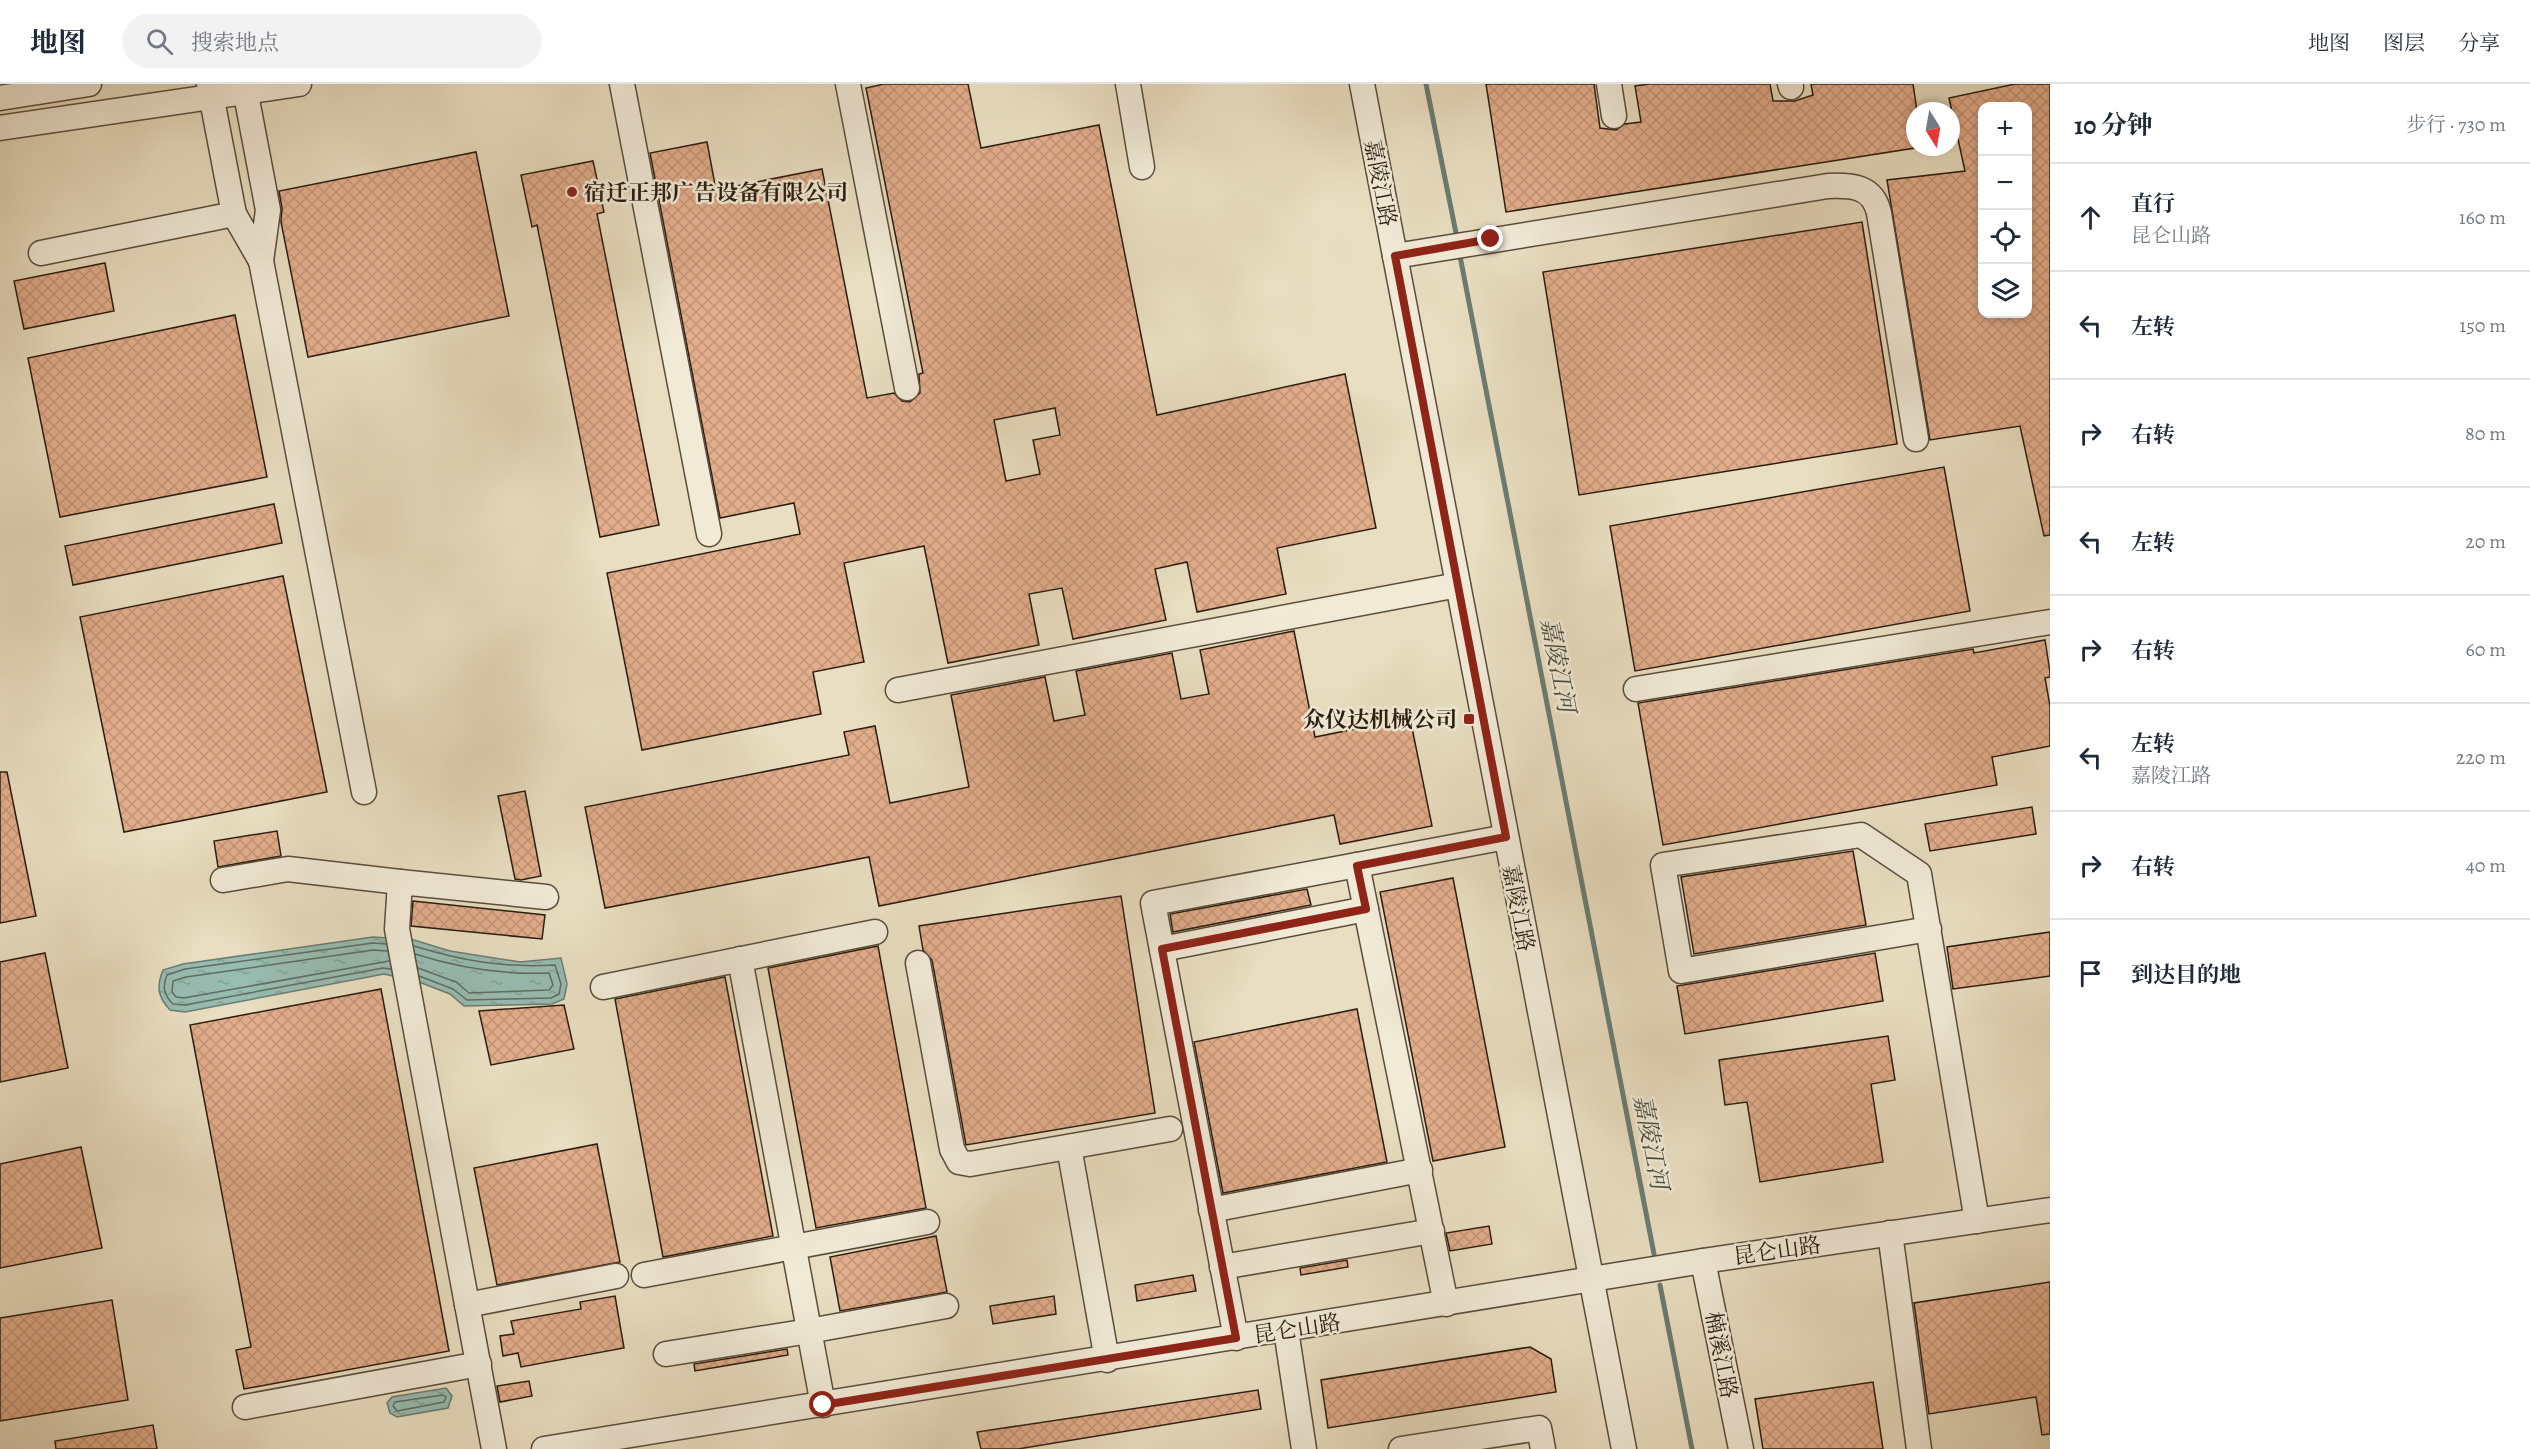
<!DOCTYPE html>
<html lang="zh">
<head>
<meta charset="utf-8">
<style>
  body { margin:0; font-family:Alegreya,"Noto Serif SC",serif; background:#f2f2f3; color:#1f2937 }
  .controls { position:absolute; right:18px; top:18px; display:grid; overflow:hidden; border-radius:12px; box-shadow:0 3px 9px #0003 }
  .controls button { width:54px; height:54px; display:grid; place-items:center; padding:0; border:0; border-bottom:2px solid #e0e1e3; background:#fff; color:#1f2937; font:30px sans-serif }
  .compass { position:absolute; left:1906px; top:18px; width:54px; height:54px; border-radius:50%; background:#fff; box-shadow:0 3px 9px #0003; rotate:169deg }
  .stop { position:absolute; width:18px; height:18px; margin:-14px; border:4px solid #8f2418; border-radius:50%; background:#fff }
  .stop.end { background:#8f2418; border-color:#fff; box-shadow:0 2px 6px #0008 }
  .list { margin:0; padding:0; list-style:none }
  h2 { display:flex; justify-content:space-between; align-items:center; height:78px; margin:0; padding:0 24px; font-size:26px }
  h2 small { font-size:20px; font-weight:400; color:#747a83 }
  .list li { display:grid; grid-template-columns:39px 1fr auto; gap:18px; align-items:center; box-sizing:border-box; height:108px; padding:0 24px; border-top:2px solid #e0e1e3 }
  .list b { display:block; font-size:22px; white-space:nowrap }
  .list p { margin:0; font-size:20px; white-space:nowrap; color:#747a83 }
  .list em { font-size:20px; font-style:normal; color:#747a83 }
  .icon { flex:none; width:33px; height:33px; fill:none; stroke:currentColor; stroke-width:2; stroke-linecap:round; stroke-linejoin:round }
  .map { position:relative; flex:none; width:2050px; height:1365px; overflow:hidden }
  header { display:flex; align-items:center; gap:36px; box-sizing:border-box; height:84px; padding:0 30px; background:#fff; border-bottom:2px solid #e0e1e3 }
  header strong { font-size:28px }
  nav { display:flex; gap:33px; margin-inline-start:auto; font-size:21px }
  .search { width:420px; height:54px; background:#f2f2f3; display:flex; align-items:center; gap:15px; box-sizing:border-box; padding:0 21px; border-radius:33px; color:#747a83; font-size:22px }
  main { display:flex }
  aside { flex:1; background:#fff }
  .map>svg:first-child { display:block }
  .water { fill:url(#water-ripples); stroke:#6b7c71; stroke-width:1.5 }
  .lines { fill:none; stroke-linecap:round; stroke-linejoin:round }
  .shore { stroke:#606c60; stroke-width:1.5 }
  .stream { stroke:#6b7c71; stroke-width:5 }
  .building { fill:url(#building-cross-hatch); stroke:#2a1d10; stroke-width:1.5; fill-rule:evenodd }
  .minor-casing { stroke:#5a4d3c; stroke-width:27 }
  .minor { stroke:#f1ead7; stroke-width:24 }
  .route { stroke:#8f2418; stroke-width:8 }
  .poi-dot { fill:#8f2418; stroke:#f1ead7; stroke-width:2 }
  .labels { text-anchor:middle; stroke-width:5; stroke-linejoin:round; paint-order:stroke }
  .street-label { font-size:22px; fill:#2a1d10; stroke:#f1ead7 }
  .poi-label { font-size:22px; font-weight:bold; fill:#2a1d10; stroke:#f1ead7; text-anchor:start }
  .water-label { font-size:24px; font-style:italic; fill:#4b4d40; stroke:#f1ead7 }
</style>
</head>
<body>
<header>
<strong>地图</strong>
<div class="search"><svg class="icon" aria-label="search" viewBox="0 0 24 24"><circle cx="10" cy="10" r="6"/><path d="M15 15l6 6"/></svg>搜索地点</div>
<nav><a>地图</a><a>图层</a><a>分享</a></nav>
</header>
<main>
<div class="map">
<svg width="2050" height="1365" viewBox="0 0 2050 1365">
  <defs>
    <pattern id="water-ripples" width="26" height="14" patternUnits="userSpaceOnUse" patternTransform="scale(1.5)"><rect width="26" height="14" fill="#97bcb1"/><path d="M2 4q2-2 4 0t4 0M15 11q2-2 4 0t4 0" fill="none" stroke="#82a197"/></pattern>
    <pattern id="building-cross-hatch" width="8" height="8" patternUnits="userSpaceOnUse" patternTransform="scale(1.5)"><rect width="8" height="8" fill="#e2ad8b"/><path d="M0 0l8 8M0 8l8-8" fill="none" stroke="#c29477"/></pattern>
  </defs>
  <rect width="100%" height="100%" fill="#e9dec1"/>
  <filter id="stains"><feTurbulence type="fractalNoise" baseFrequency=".00333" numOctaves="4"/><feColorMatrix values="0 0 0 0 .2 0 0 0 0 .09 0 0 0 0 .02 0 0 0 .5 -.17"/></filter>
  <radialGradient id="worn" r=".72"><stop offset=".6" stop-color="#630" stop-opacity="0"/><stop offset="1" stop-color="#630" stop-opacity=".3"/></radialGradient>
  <g class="water">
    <path d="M373 853 414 856 450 867 520 878 561 874 567 900 564 915 552 920 464 922 450 910 419 898 384 890 185 928 170 926C158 913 156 903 163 886L183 880Z"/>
    <polygon points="446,1304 452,1312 448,1324 397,1333 390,1329 387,1319 392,1313"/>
  </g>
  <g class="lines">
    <g class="shore">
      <path d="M386 860 373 859 185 885 167 891C162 903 164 911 173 920L185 921 383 884 391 885"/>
      <path d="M414 862C463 877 503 884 555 881L561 900 559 910 551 914 467 916 453 905 419 892"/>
      <polyline points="387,867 373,866 186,893 173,897 172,908 176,913 184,914 389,877"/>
      <path d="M415 870C459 884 503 891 549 889L553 901 549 906 469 909 456 898 418 884"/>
      <polygon points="443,1311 446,1313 444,1318 397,1327 393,1322 395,1318"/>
    </g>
    <g class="stream">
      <polyline points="1426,0 1457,154"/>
      <polyline points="1459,167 1654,1170"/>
      <polyline points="1660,1201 1692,1365"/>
    </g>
  </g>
  <g class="building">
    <path d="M884 0H968L981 64 1099 41 1157 331 1345 290 1376 444 1277 464 1286 510 1197 528 1187 478 1155 485 1166 536 1073 555 1062 504 1029 510 1039 561 948 579 924 462 844 479 864 578 813 588 821 630 642 666 607 489 800 450 794 419 720 434 650 69 707 58 716 106 822 85 867 314 894 309 902 317 910 318 920 309 919 290 923 289 866 4ZM1055 324 1060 351 1033 356 1040 390 1006 397 994 336Z"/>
    <polygon points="1486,0 1594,0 1600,44 1616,46 1625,40 1641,38 1635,2 1649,0 1770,0 1773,17 1795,17 1813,11 1811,0 1913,0 1917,27 1915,64 1506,128"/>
    <path d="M2015 0H2050V451L2044 452 2020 342 1930 356 1887 96 1965 87 1949 14ZM1983 22H2028V230H1983Z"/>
    <polygon points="476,68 509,232 308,273 281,138 282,124 279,107"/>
    <polygon points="593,77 604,128 597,130 659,441 600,453 537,141 532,143 521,91"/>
    <polygon points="1862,138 1897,360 1579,411 1543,188"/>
    <polygon points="105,179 114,227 24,245 14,197"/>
    <polygon points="235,231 267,393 60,433 28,274"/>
    <polygon points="1944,383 1970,527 1635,587 1610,442"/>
    <polygon points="274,420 282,459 73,501 65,462"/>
    <polygon points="283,492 327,708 124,748 80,533"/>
    <polygon points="1294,547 1315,653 1410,634 1432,742 1340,760 1334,731 879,822 869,773 605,824 585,723 849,671 844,648 875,642 890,719 969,703 951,611 1045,593 1054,637 1085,631 1076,587 1172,569 1181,615 1209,610 1200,566"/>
    <polygon points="2045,556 2050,588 2050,593 2045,594 2050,622 2050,662 1992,673 1997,701 1663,761 1638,619 1973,565 1974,569"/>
    <polygon points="0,688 7,688 36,832 0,839"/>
    <polygon points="525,707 541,792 521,796 515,795 498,712"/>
    <polygon points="2032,723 2036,750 1930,767 1925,740"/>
    <polygon points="277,747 281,772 218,783 214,757"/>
    <polygon points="1853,767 1866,841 1694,870 1681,793"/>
    <polygon points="1453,794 1505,1063 1433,1077 1380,808"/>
    <polygon points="1307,805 1311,821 1173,848 1170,830"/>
    <polygon points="1121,812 1155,1029 966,1061 932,876 923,866 919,842"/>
    <polygon points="413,817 545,831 542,855 411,842"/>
    <polygon points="2050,848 2050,892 1953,905 1947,863"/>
    <polygon points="878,862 926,1124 816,1144 768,884"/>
    <polygon points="45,869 68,984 0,998 0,878"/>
    <polygon points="1875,869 1883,917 1685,950 1677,902"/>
    <polygon points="725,893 773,1152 663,1173 615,915"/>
    <polygon points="381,905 449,1267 244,1305 236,1266 251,1263 190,941"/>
    <polygon points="564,921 574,965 491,981 479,927"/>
    <polygon points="1357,925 1387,1078 1223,1109 1194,958"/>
    <polygon points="1888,952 1895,996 1871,1000 1883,1078 1760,1098 1747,1018 1725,1021 1719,976"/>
    <polygon points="597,1060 620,1178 497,1201 474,1084"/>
    <polygon points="81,1063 102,1164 0,1184 0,1080"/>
    <polygon points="1489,1142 1492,1160 1450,1167 1446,1149"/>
    <polygon points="936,1152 947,1208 840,1227 830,1173"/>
    <polygon points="1347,1176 1348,1183 1301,1191 1300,1184"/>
    <polygon points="1193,1191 1196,1207 1137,1217 1135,1201"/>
    <polygon points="2050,1198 2050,1350 2042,1351 2036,1313 1929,1330 1914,1219"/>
    <polygon points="615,1212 624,1264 521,1283 518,1269 503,1272 500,1252 514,1250 511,1237 581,1225 580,1218"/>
    <polygon points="1054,1212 1056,1230 993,1240 990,1222"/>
    <polygon points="112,1216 128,1316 0,1337 0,1234"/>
    <polygon points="1530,1263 1551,1275 1556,1308 1328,1344 1321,1296"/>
    <polygon points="787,1265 788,1271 695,1287 694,1280"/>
    <polygon points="529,1297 532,1312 500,1318 497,1302"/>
    <polygon points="1873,1298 1883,1365 1763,1365 1755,1315"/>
    <polygon points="1258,1306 1261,1325 1018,1365 981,1365 977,1348"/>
    <polygon points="153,1341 157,1365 56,1365 55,1357"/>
  </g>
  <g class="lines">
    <defs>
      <g id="minor">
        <polyline points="209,0 234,130 261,177 268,126 244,0"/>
        <polyline points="622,0 709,450"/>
        <polyline points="848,0 907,304"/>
        <polyline points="1128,0 1142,83"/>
        <polyline points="1362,0 1624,1365"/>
        <polyline points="1609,0 1614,32"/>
        <polyline points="1790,0 1791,3"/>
        <polyline points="0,14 89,0"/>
        <polyline points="0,44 299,0"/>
        <polyline points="41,169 234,130"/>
        <path d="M1395 172 1828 102C1852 101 1873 102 1879 129L1916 355"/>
        <polyline points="261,177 364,708"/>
        <polyline points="1636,605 2050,538"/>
        <polyline points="898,606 1458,501"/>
        <polyline points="1357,781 1506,753"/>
        <polyline points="223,796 288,785 400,798"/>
        <polyline points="1929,845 1681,887 1663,781 1861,751 1919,790 1977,1137"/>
        <polyline points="1162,865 1366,825"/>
        <polyline points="740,875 823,1321"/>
        <polyline points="918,879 952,1065 959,1078 970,1080 1170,1045"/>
        <polyline points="603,903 875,848"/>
        <polyline points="1069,1063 1107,1276"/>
        <polyline points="1211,1126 1420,1086"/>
        <polyline points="1890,1149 1919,1365"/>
        <polyline points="1703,1177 1741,1365"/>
        <polyline points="1222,1183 1432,1147"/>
        <polyline points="644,1191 927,1138"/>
        <polyline points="467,1221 616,1192"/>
        <polyline points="1286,1246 1304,1365"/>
        <polyline points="1236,1254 1153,819 1357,781 1446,1220"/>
        <polyline points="666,1270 809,1247 946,1222"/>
        <polyline points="245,1323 479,1280"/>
        <polyline points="494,1365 397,845 400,798 546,813"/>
        <polyline points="544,1365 1703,1177 2050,1126"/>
        <polyline points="1401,1365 1539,1344 1543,1365"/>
      </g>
    </defs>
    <use href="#minor" class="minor-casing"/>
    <use href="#minor" class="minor"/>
  </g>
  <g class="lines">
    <polyline class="route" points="823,1321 1236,1254 1162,865 1366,825 1357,782 1506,753 1395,172 1491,155"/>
  </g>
  <g class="poi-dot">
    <circle cx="572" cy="108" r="6"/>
    <rect x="1463" y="629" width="12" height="12" rx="3"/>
  </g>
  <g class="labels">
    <g class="street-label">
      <text transform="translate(1381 99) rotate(79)" y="8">嘉陵江路</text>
      <text transform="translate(1519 824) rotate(79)" y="8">嘉陵江路</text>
      <text transform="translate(1777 1166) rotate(-8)" y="8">昆仑山路</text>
      <text transform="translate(1297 1244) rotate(-9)" y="8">昆仑山路</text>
      <text transform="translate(1722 1271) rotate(79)" y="8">楠溪江路</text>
    </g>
    <g class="poi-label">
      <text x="584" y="116">宿迁正邦广告设备有限公司</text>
      <text x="1457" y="643" text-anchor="end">众仪达机械公司</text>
    </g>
    <g class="water-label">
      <text transform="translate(1558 581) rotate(79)" y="8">嘉陵江河</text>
      <text transform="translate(1651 1058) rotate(79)" y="8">嘉陵江河</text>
    </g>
  </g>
  <rect width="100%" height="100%" filter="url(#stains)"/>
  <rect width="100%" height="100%" fill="url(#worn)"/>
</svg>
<div class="controls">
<button>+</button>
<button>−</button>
<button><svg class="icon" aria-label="locate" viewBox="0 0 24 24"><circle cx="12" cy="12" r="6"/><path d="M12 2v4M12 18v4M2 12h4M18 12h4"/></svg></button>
<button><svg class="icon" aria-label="layers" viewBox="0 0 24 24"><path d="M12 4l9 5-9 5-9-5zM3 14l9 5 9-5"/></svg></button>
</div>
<svg class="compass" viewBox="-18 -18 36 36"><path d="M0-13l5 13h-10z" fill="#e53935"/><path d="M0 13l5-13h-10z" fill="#747a83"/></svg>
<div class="stop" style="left:823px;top:1321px"></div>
<div class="stop end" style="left:1491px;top:155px"></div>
</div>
<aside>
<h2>10 分钟<small>步行 · 730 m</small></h2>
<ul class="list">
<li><svg class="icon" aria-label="ahead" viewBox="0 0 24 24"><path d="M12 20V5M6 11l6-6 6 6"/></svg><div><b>直行</b><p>昆仑山路</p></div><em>160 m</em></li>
<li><svg class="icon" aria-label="left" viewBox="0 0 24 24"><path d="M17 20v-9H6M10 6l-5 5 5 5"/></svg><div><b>左转</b></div><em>150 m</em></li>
<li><svg class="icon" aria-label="right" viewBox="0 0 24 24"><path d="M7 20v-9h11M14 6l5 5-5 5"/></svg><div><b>右转</b></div><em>80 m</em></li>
<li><svg class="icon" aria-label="left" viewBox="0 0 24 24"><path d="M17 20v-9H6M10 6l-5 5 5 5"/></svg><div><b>左转</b></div><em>20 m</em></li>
<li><svg class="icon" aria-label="right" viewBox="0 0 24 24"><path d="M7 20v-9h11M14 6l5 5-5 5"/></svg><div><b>右转</b></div><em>60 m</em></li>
<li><svg class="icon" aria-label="left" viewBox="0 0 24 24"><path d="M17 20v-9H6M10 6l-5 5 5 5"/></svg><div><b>左转</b><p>嘉陵江路</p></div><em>220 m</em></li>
<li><svg class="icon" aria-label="right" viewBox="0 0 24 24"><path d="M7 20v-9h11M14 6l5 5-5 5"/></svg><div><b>右转</b></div><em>40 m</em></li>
<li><svg class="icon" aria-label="arrive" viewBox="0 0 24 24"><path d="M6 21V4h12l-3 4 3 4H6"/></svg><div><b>到达目的地</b></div></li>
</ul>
</aside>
</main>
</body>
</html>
